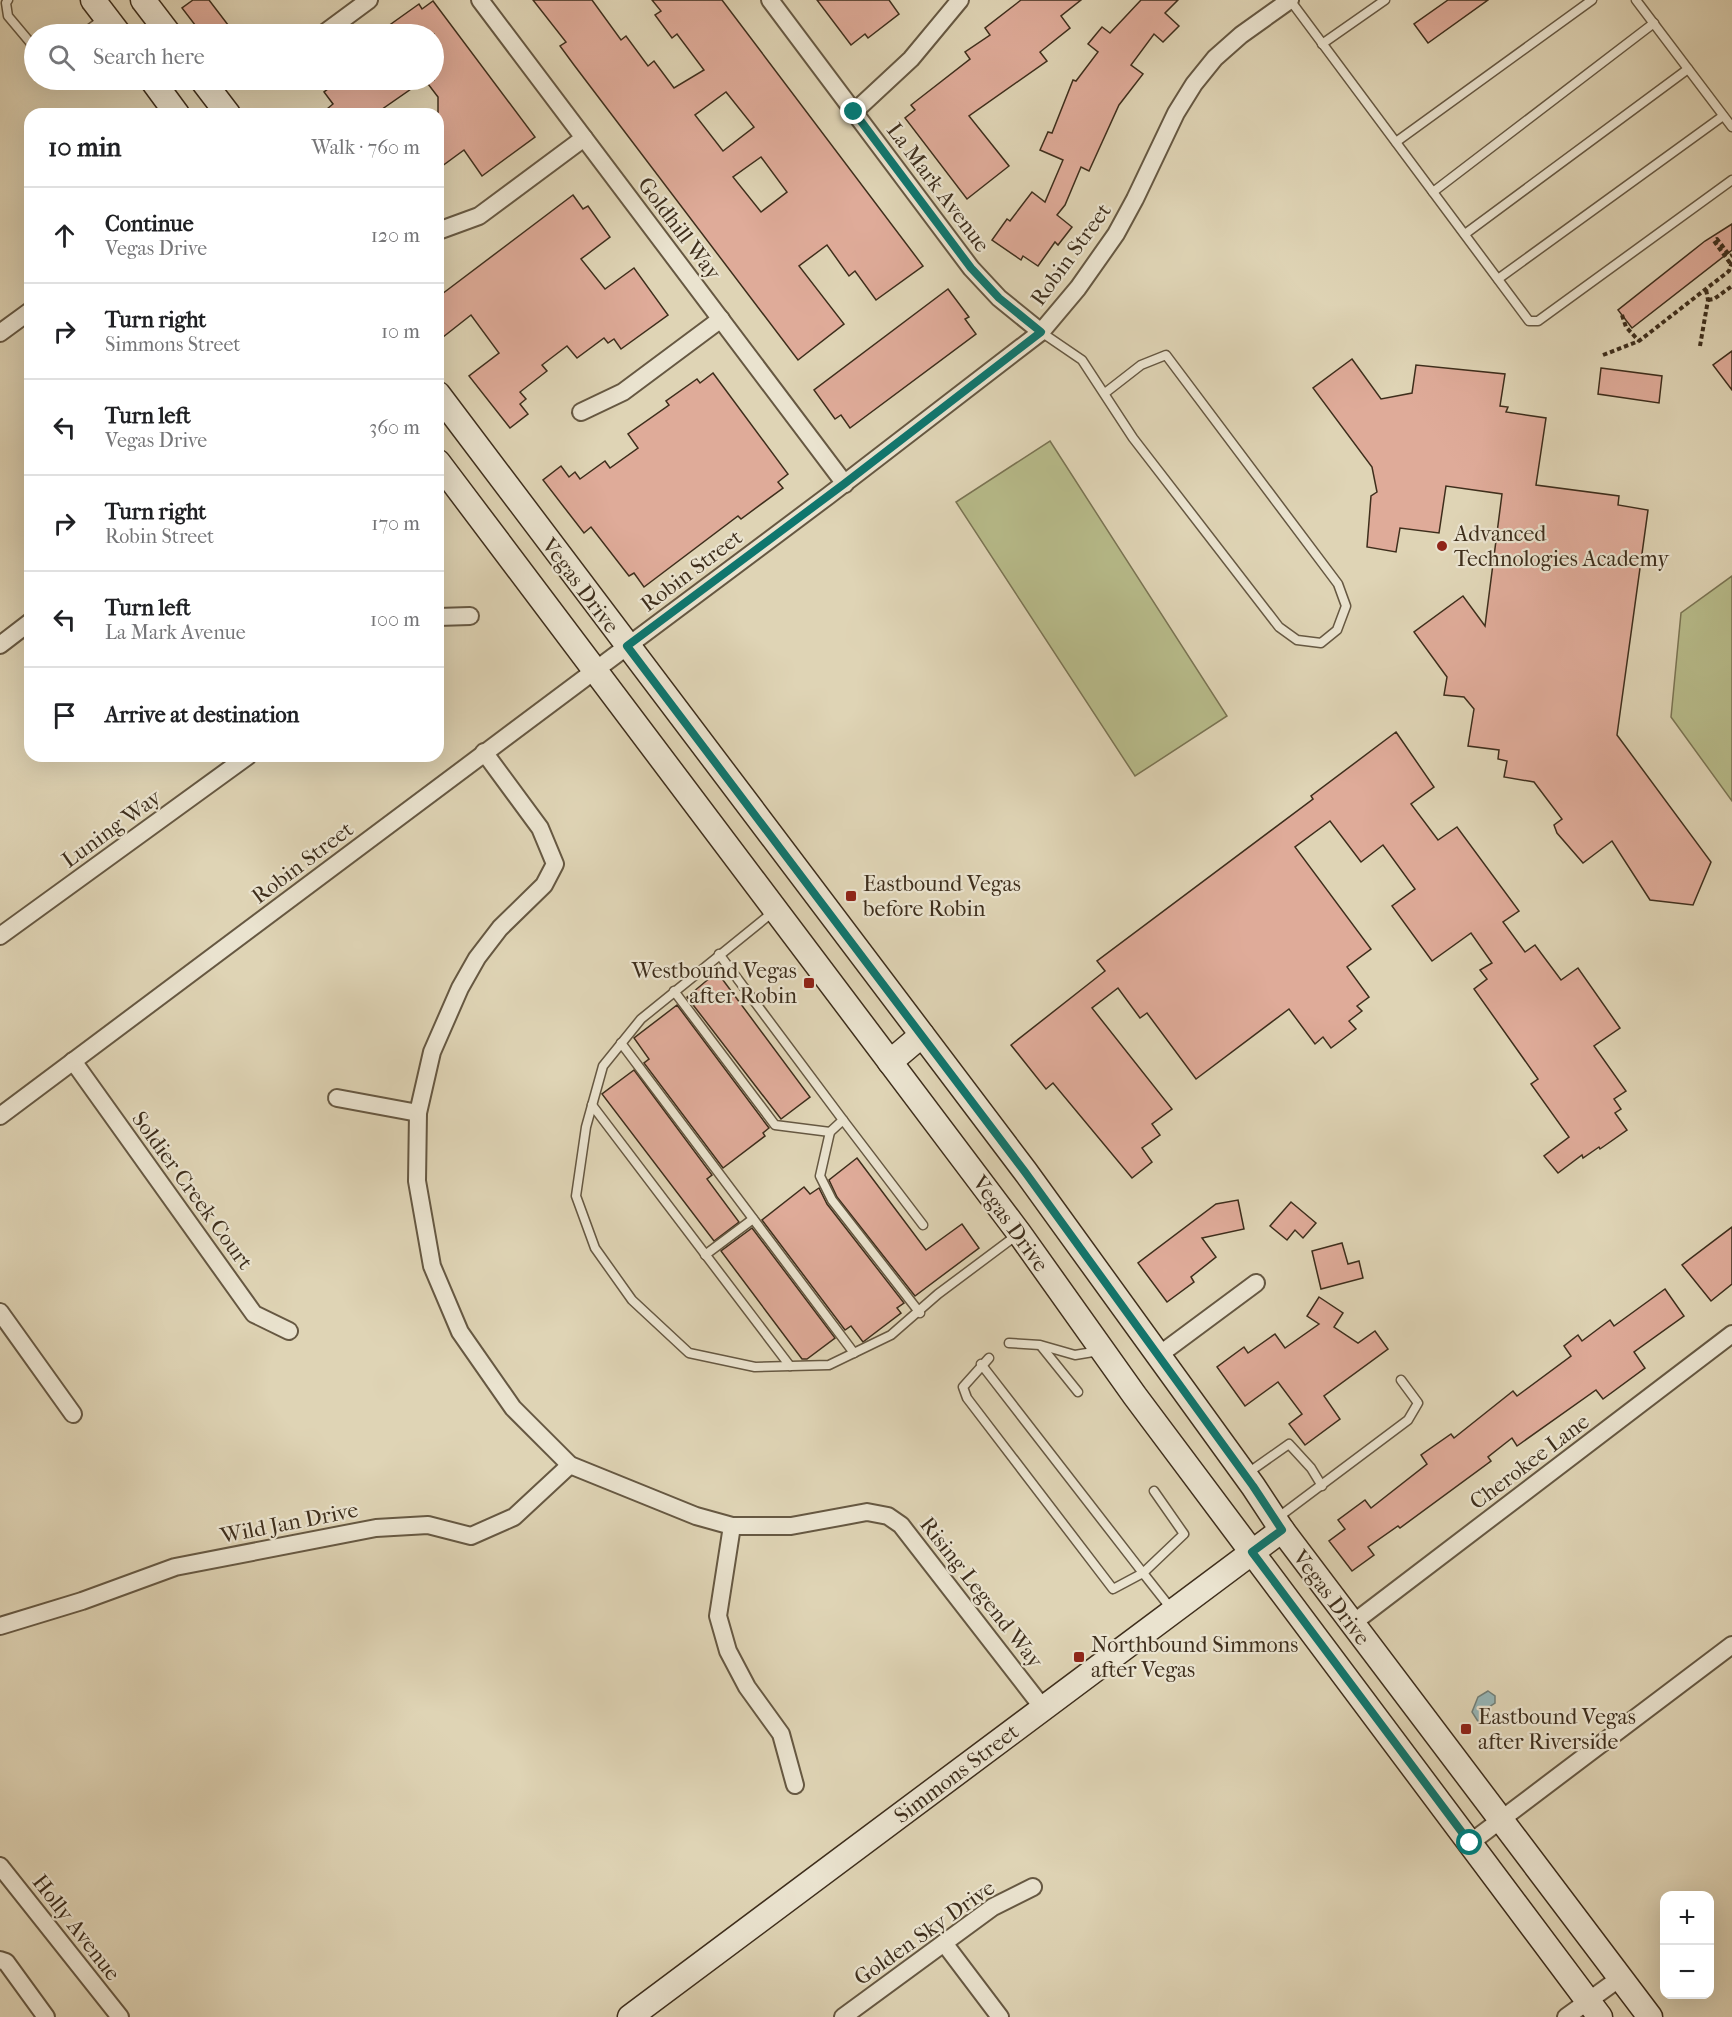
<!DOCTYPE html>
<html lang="en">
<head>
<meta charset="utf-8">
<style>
  body { margin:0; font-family:"IM FELL French Canon",serif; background:#f2f2f2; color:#202124 }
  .controls { position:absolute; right:18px; bottom:18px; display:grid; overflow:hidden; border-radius:12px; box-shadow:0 6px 24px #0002 }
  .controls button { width:54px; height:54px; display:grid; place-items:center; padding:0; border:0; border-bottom:2px solid #e0e0e0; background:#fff; color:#202124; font:30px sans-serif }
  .stop { position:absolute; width:18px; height:18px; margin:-14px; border:4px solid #0f766e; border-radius:50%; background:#fff }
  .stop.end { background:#0f766e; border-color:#fff; box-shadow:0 2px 6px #0008 }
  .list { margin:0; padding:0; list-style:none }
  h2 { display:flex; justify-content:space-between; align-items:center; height:78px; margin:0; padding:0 24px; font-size:26px }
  h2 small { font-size:20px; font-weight:400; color:#757577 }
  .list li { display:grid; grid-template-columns:39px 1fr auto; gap:18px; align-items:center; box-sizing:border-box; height:96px; padding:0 24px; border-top:2px solid #e0e0e0 }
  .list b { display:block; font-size:22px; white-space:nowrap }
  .list p { margin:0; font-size:20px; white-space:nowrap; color:#757577 }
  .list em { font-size:20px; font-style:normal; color:#757577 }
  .icon { flex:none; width:33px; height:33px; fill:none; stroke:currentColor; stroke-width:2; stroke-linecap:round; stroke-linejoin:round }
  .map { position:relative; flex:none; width:1732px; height:2017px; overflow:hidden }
  .search { position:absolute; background:#fff; box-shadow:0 6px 24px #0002; left:24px; top:24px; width:420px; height:66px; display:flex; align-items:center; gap:15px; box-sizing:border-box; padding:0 21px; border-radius:33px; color:#757577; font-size:22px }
  .panel { position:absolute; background:#fff; box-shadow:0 6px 24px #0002; left:24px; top:108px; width:420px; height:654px; border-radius:18px }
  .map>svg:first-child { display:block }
  .green { fill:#b7bb8a; stroke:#7a7453; stroke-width:1.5 }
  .water { fill:#97b6b7; stroke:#738079; stroke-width:1.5 }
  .building { fill:#dfab99; stroke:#3e2e1c; stroke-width:1.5; fill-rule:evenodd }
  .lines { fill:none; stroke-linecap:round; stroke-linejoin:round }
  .service-casing { stroke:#665842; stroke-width:11 }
  .minor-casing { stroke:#665842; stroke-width:20 }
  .secondary-casing { stroke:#3e2e1c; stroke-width:27 }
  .path { stroke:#3e2e1c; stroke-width:4; stroke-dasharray:4.5 3; stroke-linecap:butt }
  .service { stroke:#eae3cf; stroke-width:8 }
  .minor { stroke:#eae3cf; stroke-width:16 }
  .secondary { stroke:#eae3cf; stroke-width:24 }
  .route { stroke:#0f766e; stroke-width:8 }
  .poi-dot { fill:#8f2418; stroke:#eae3cf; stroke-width:2 }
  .labels { text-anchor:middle; stroke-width:4.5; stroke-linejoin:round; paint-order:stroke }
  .street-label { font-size:22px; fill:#3e2e1c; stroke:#eae3cf }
  .poi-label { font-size:22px; fill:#3e2e1c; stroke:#eae3cf; text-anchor:start }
</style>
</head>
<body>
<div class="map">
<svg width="1732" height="2017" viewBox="0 0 1732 2017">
  <rect width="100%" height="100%" fill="#dfd4b5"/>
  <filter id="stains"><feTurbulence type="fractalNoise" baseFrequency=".00333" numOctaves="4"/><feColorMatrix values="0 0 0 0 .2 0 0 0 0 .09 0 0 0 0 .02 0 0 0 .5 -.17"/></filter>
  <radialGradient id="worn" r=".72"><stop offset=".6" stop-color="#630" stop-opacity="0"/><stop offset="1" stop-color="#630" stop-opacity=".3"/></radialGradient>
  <g class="green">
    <polygon points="1050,441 1227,716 1135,776 956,502"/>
    <polygon points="1732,576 1732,801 1671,717 1681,613"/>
  </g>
  <polygon class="water" points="1488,1691 1495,1696 1495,1703 1483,1711 1483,1719 1479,1723 1472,1712 1478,1697"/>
  <g class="building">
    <polygon points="193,0 209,0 235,34 202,34 182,8"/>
    <path d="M533 0H592L621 40 626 36 648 66 654 61 674 88 704 70 677 34 672 38 655 15 661 11 652 0H722L923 266 876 300 855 271 849 276 827 245 799 266 844 324 798 360 574 65 560 46 566 42ZM726 92 754 127 723 151 695 115ZM761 157 787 192 761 212 733 177Z"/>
    <polygon points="817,0 889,0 899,14 868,38 865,34 851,45"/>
    <polygon points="1021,0 1081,0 1061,16 1070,28 1040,52 1047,61 969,116 1009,166 967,199 905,118 915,110 911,105 970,59 965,52 990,35 985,28"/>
    <polygon points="1141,0 1178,0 1165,13 1179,26 1163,42 1154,34 1131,65 1143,74 1119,105 1089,171 1081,167 1065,205 1057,215 1072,227 1058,245 1055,242 1038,266 1023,256 1021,260 992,240 1007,219 1010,221 1032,192 1045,202 1063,160 1040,150 1048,132 1052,133 1073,80 1076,81 1098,52 1088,44 1102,27 1110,33"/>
    <polygon points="1448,0 1488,0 1428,43 1414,24"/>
    <polygon points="433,1 535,137 482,176 464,150 438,169 438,97 425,80 434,80 434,34 377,34 419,4 422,9"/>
    <polygon points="340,80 424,80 375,114 321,114 333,104 324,92"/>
    <polygon points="573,195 583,209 588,206 610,237 581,259 605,289 634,268 668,315 621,349 614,339 608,343 604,338 577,358 567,346 542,365 547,371 520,392 526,399 520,404 528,414 510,428 469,376 499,353 471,315 438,341 438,297"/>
    <polygon points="1732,224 1732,250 1632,328 1618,310 1705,241"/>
    <polygon points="948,289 969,317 965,319 976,334 850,428 841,415 835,419 814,390"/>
    <polygon points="1732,351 1732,390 1713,365"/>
    <polygon points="1352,359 1381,399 1412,393 1416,365 1505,374 1500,406 1508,407 1506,412 1546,418 1536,485 1619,496 1618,505 1648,510 1617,735 1711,862 1693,905 1650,900 1612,841 1583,863 1557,833 1554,825 1562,819 1534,782 1504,777 1507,761 1498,759 1499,750 1468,746 1474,709 1464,697 1444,695 1447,677 1414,632 1463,596 1485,626 1502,494 1446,486 1439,533 1400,528 1396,552 1367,547 1371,496 1377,492 1372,467 1313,388"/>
    <polygon points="1601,368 1662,376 1659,403 1598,394"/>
    <polygon points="713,373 788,474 778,482 783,488 741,519 738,516 644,587 634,573 629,576 591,527 584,533 543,480 561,466 569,477 575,472 580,479 605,461 610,468 638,448 628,434 669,405 666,401 697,379 700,383"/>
    <polygon points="1396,732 1434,787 1411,804 1438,840 1457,827 1519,911 1503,922 1525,952 1535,945 1561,980 1578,968 1620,1028 1594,1046 1626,1091 1614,1099 1621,1109 1615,1113 1627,1130 1600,1149 1599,1147 1583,1158 1582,1155 1558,1173 1544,1156 1569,1137 1531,1084 1538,1079 1474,989 1487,979 1480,970 1492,963 1471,933 1432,961 1392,906 1415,889 1383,845 1361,862 1330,821 1295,847 1371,949 1347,967 1369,997 1357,1006 1362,1011 1349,1021 1356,1029 1331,1048 1323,1037 1315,1044 1289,1009 1196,1079 1147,1013 1140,1018 1118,988 1092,1008 1172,1109 1152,1124 1160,1135 1142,1148 1152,1162 1132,1178 1053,1083 1046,1089 1011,1045 1105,971 1097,961 1313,799 1311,796"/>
    <polygon points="717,972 810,1097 781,1119 687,997"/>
    <polygon points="677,1005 769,1128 763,1133 765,1136 723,1168 644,1063 649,1059 634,1038"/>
    <polygon points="634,1070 712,1175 707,1179 739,1222 714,1241 602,1094"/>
    <polygon points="857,1158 926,1250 962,1224 979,1248 915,1296 837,1197 829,1180"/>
    <polygon points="804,1187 810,1194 819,1188 827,1204 904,1303 897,1308 901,1313 863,1342 851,1326 845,1330 762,1220"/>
    <polygon points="1238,1200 1244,1229 1202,1238 1216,1257 1191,1277 1194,1282 1167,1302 1138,1263 1216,1204"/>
    <polygon points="1291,1202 1316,1223 1303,1238 1295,1230 1287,1240 1270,1226"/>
    <polygon points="1732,1227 1732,1284 1711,1301 1682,1265"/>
    <polygon points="752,1228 835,1338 807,1359 802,1359 721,1251"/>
    <polygon points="1342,1243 1348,1264 1359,1261 1363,1278 1321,1289 1312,1251"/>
    <polygon points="1665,1289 1684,1316 1634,1352 1645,1368 1603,1399 1596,1390 1517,1446 1512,1438 1488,1457 1491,1461 1400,1528 1398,1526 1368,1547 1374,1555 1352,1571 1329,1541 1345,1529 1338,1520 1365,1500 1371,1508 1427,1464 1421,1455 1451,1434 1454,1438 1513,1391 1517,1396 1571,1356 1564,1346 1578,1335 1582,1341 1610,1320 1614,1326"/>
    <polygon points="1319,1297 1343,1313 1334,1327 1358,1343 1375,1331 1388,1349 1324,1396 1340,1419 1305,1445 1289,1424 1302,1414 1278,1382 1245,1406 1217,1367 1244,1347 1248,1353 1275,1334 1285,1348 1319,1324 1307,1316"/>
  </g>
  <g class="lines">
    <defs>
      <g id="service">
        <polyline points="8,0 6,3 8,16 34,47"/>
        <polyline points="1290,0 1529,321 1538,321 1732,180"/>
        <polyline points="1636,0 1732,127"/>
        <polyline points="83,34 103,19"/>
        <polyline points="1322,44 1385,0"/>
        <polyline points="1396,142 1592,0"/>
        <polyline points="1433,192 1654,23"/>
        <polyline points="1465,234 1688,69"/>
        <polyline points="1498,279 1723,116"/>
        <polyline points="1041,332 1082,360 1133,438 1279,627 1297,640 1321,643 1337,630 1346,606 1338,584 1166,355 1141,365 1105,393"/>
        <polyline points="773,912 641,1019 603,1066 586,1127 576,1196 595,1248 632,1300 689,1353 755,1367 829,1365 891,1335 938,1294 1017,1235"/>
        <polyline points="719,954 843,1120"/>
        <polyline points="674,991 775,1125 830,1132"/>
        <polyline points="621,1043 854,1353"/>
        <polyline points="592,1105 790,1366"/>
        <polyline points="705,1255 753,1219"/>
        <polyline points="920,1313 832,1200 820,1176 830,1132 843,1120 923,1225"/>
        <polyline points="1009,1343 1040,1345 1075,1355 1099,1351"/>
        <polyline points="1041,1346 1078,1392"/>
        <polyline points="989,1358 963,1387 967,1398 1113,1589 1143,1573 1173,1611"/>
        <polyline points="981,1364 1143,1573 1184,1534 1154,1491"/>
        <polyline points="1245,1475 1289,1444 1311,1468 1322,1486"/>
        <polyline points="1276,1519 1408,1420 1418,1403 1401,1380"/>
      </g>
      <g id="minor">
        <polyline points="480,0 845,484"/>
        <polyline points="770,0 971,268 999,298 1041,332"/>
        <polyline points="323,34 369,0"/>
        <polyline points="854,112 911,59 960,0"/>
        <polyline points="438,231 479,216 584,138"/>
        <polyline points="0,333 30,311"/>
        <polyline points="581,412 623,392 721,319"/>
        <polyline points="438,617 470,616"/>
        <polyline points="0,645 30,622"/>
        <polyline points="484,752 540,828 555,864 544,885 500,928 477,958 460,988 432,1052 418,1113 417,1181 432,1266 460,1332 513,1408 570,1465 696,1516 732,1526 791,1526 867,1512 888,1516 901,1525 1043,1708"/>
        <polyline points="0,936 248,756"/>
        <polyline points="73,1061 254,1314 289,1331"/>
        <polyline points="337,1098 418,1113"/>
        <polyline points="0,1116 828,496 1041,332 1078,288 1116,234 1135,199 1176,113 1194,84 1215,58 1241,35 1290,0"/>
        <polyline points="0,1312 73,1414"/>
        <polyline points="1159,1355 1256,1283"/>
        <polyline points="732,1526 718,1616 728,1651 747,1687 781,1734 795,1785"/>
        <polyline points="1353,1623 1732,1334"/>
        <polyline points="0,1626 82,1601 175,1567 376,1528 428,1525 471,1536 514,1517 570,1465"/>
        <polyline points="1470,1843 1732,1645"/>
        <polyline points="0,1866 120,2017"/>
        <polyline points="944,1943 1000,2017"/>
        <polyline points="0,1960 6,1962 46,2017"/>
        <polyline points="843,2017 993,1907 1033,1887"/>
        <polyline points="1566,2017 1620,1978"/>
      </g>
      <g id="secondary">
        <polyline points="93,0 119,34"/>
        <polyline points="143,0 169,34"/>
        <polyline points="152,80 177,114"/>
        <polyline points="202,80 228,114"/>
        <polyline points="438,394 1025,1171 1253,1486 1282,1530 1650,2017"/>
        <polyline points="438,462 1019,1233 1135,1396 1600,2017"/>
        <polyline points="890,1062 922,1035"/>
        <polyline points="630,2017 1282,1530"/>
      </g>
    </defs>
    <use href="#service" class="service-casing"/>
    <use href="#minor" class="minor-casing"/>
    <use href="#secondary" class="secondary-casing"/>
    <g class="path">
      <polyline points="1730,263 1714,241 1717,239 1730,256 1732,255"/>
      <polyline points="1708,300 1714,299 1732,286"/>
      <polyline points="1622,315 1626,327 1639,341"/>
      <polyline points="1700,346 1708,300 1706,289"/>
      <polyline points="1603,355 1639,341 1729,271 1732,262"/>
    </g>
    <use href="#service" class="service"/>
    <use href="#minor" class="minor"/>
    <use href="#secondary" class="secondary"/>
  </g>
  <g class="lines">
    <polyline class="route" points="854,112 971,268 999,298 1041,332 844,484 627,646 1025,1172 1253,1486 1282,1530 1252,1552 1470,1843"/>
  </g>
  <g class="poi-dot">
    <circle cx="1442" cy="546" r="6"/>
    <rect x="845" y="890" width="12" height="12" rx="3"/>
    <rect x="803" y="977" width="12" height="12" rx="3"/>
    <rect x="1073" y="1651" width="12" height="12" rx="3"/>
    <rect x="1460" y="1723" width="12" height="12" rx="3"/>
  </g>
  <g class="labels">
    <g class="street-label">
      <text transform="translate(939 187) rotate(53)" y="8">La Mark Avenue</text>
      <text transform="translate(680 228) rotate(53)" y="8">Goldhill Way</text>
      <text transform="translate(1070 254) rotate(-54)" y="8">Robin Street</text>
      <text transform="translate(691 570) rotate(-37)" y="8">Robin Street</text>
      <text transform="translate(581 585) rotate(53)" y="8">Vegas Drive</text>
      <text transform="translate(111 828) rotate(-36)" y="8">Luning Way</text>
      <text transform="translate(302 862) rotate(-37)" y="8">Robin Street</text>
      <text transform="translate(193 1190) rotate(54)" y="8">Soldier Creek Court</text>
      <text transform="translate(1011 1223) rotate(54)" y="8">Vegas Drive</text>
      <text transform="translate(1529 1461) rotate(-37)" y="8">Cherokee Lane</text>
      <text transform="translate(289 1522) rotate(-11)" y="8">Wild Jan Drive</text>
      <text transform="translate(982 1592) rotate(52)" y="8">Rising Legend Way</text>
      <text transform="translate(1332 1597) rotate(53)" y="8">Vegas Drive</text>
      <text transform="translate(956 1773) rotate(-37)" y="8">Simmons Street</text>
      <text transform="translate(77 1927) rotate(52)" y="8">Holly Avenue</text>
      <text transform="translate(924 1932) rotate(-35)" y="8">Golden Sky Drive</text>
    </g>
    <g class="poi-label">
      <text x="1454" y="541">Advanced<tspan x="1454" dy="25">Technologies Academy</tspan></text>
      <text x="863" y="891">Eastbound Vegas<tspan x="863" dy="25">before Robin</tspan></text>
      <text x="797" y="978" text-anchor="end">Westbound Vegas<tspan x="797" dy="25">after Robin</tspan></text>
      <text x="1091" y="1652">Northbound Simmons<tspan x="1091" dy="25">after Vegas</tspan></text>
      <text x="1478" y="1724">Eastbound Vegas<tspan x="1478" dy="25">after Riverside</tspan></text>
    </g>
  </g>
  <rect width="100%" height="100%" filter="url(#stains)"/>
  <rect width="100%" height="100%" fill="url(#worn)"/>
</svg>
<div class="controls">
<button>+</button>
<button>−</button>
</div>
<div class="stop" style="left:1470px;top:1843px"></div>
<div class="stop end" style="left:854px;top:112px"></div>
<div class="search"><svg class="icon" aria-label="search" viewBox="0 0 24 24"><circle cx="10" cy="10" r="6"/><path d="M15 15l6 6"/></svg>Search here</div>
<section class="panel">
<h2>10 min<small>Walk · 760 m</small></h2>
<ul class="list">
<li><svg class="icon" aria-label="ahead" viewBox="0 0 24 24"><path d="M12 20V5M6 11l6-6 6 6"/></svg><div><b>Continue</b><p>Vegas Drive</p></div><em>120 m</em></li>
<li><svg class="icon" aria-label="right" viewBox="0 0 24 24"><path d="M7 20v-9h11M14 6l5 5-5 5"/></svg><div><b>Turn right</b><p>Simmons Street</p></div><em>10 m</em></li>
<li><svg class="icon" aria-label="left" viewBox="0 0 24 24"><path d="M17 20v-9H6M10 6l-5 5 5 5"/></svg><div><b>Turn left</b><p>Vegas Drive</p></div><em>360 m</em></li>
<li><svg class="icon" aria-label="right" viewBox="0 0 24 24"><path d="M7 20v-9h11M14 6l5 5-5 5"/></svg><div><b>Turn right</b><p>Robin Street</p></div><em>170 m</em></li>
<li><svg class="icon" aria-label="left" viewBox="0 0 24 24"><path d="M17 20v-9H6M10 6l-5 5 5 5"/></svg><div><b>Turn left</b><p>La Mark Avenue</p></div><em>100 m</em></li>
<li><svg class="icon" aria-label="arrive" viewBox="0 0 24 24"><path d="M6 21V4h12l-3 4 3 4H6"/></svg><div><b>Arrive at destination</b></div></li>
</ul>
</section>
</div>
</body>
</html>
